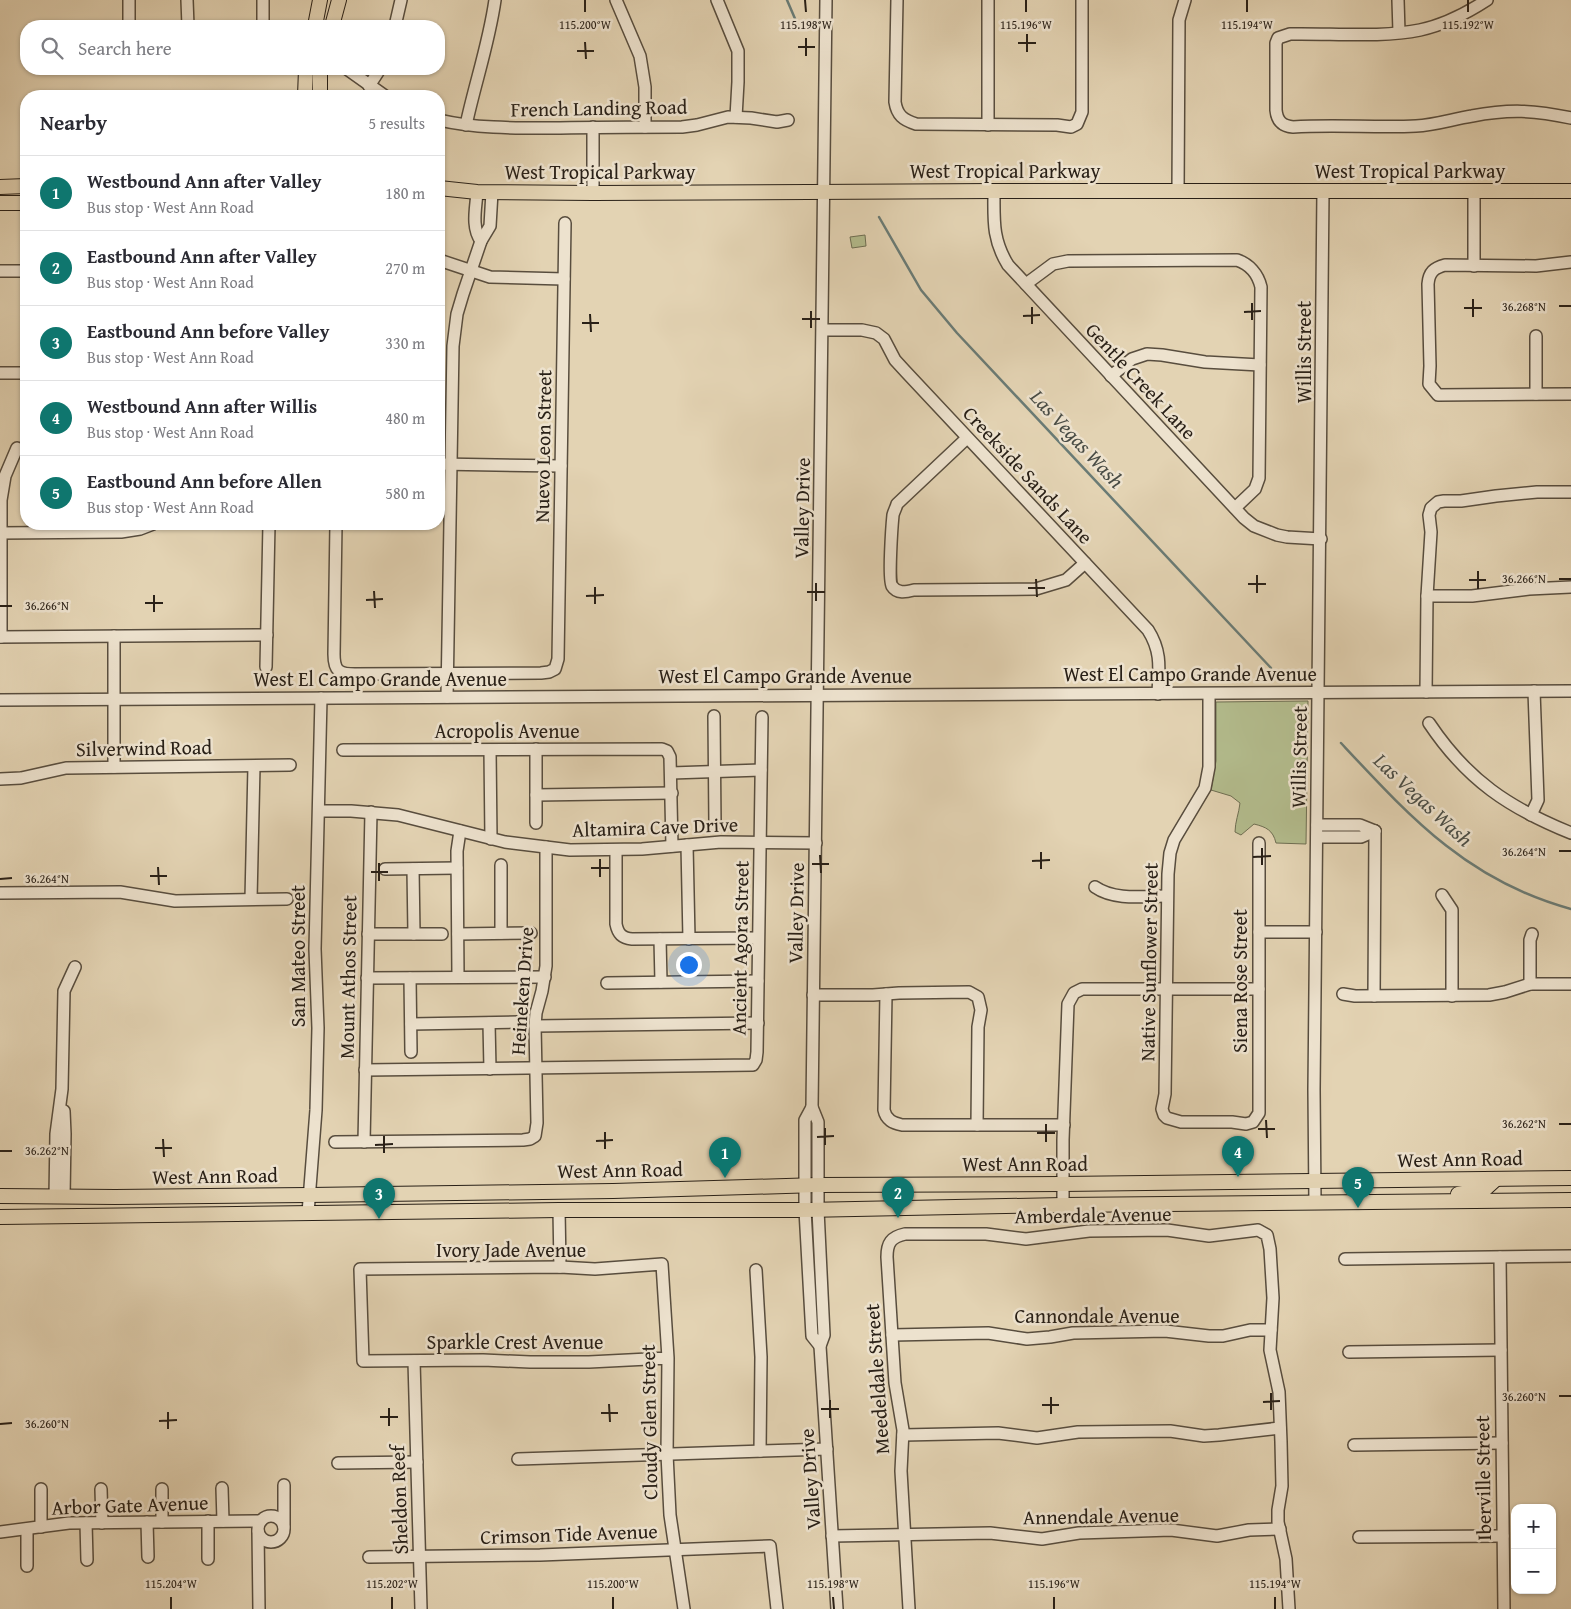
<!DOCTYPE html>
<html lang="en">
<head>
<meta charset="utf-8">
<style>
  body { margin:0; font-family:"Gentium Book Plus",serif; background:#f7f7f7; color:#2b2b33 }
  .controls { position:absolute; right:15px; bottom:15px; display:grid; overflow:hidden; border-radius:10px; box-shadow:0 1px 4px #0004 }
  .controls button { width:45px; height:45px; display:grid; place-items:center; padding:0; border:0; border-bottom:1px solid #e1e1e2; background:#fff; color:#2b2b33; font:25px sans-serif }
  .you { position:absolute; left:688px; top:964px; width:18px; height:18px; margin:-12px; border:4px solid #fff; border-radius:50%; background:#1a73e8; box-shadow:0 0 0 8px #1a73e833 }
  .badge { display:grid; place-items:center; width:32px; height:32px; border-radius:50%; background:#0f766e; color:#fff; font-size:16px; font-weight:700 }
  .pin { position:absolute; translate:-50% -41px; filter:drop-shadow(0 1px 2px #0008) }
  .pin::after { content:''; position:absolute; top:26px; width:18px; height:15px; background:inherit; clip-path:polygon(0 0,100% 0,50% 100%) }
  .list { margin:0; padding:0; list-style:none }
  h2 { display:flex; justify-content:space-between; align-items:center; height:65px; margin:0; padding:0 20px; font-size:21px }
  h2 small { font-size:16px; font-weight:400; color:#7c7c81 }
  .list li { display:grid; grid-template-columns:32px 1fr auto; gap:15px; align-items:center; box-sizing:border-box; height:75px; padding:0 20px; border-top:1px solid #e1e1e2 }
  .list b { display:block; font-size:19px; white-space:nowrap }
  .list p { margin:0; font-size:16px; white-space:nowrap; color:#7c7c81 }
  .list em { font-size:16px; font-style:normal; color:#7c7c81 }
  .icon { flex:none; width:28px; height:28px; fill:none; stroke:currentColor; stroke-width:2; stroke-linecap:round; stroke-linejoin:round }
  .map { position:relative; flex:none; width:1571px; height:1609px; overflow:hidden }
  .search { position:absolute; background:#fff; box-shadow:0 1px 4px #0004; left:20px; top:20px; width:425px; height:55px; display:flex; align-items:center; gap:12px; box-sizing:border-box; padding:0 18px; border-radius:20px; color:#7c7c81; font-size:19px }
  .panel { position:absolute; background:#fff; box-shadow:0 1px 4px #0004; left:20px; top:90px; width:425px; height:440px; border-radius:20px }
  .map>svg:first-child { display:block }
  .green { fill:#b3bc8d; stroke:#6e6e52 }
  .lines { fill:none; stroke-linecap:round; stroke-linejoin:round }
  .stream { stroke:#6a7b75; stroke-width:2.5 }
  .minor-casing { stroke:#584d3e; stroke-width:14 }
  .major-casing { stroke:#292017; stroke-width:16 }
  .minor { stroke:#ede2ce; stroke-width:11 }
  .major { stroke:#e3d3b3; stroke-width:14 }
  .ticks { fill:none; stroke:#292017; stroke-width:2 }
  .labels { text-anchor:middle; stroke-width:5; stroke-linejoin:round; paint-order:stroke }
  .street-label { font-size:20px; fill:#292017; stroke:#ede2ce }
  .water-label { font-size:21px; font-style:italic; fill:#4a4d46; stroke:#ede2ce }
  .ticks-label { font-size:12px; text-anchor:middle; fill:#292017; stroke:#ede2ce; stroke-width:5; stroke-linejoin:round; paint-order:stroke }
</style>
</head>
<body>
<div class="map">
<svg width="1571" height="1609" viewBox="0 0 1571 1609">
  <rect width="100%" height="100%" fill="#e3d3b3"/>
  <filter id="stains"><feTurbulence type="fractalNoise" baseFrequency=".004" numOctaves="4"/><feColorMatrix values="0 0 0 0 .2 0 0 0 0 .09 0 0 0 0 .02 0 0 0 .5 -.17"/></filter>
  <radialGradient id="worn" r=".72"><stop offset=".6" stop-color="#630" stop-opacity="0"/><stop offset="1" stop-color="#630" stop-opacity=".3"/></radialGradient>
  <g class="green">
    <polygon points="865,235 866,246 852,248 850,237"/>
    <path d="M1308 701 1306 844 1276 843C1273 830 1266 827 1254 824L1241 835 1235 832C1235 822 1239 813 1240 803L1231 796 1211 790 1216 761V702Z"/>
  </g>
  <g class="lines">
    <g class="stream">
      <polyline points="787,0 796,21"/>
      <polyline points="879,217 921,290 957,333 1271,668"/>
      <path d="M1341 743C1411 818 1468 881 1571 909"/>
    </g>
    <defs>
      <g id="minor">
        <polyline points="187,0 188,26"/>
        <polyline points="616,0 640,56 645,87 645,127"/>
        <polyline points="717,0 738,51 738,82 736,117"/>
        <polyline points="826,0 812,1107 818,1122 818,1210 824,1335 820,1346 837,1609"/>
        <path d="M897 0 895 102C897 115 903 120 916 124L1057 125 1071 127 1077 124 1082 112V0"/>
        <polyline points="1398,0 1399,32"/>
        <path d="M1487 0C1467 13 1444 25 1420 30 1382 38 1330 33 1290 34L1278 38 1276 43V110C1277 121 1282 126 1293 127 1334 124 1375 128 1416 126 1435 125 1453 119 1472 116 1509 109 1534 110 1571 118"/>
        <polyline points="129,26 129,0"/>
        <polyline points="263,26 263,0"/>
        <polyline points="395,26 401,0"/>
        <polyline points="347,69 385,96"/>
        <polyline points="369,86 380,69"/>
        <path d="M439 120C478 129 519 128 560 128 601 127 641 127 682 127L697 125 728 117 751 118 777 122 788 120"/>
        <path d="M466 125C475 83 489 43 495 0"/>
        <polyline points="988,125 988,0"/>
        <polyline points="593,127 593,193"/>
        <path d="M994 191C994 220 992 239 1008 265L1244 518 1254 526 1277 535 1287 537 1321 539"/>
        <polyline points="1178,191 1179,20 1185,0"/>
        <path d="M477 192C476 208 471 227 481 241"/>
        <polyline points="439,260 490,277 564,279"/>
        <path d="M1571 262 1536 266 1445 265C1434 268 1429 272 1428 284L1430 366 1429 384 1438 395 1571 394"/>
        <polyline points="1474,266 1474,192"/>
        <polyline points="0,271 26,271"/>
        <path d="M1026 284 1053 264 1068 261 1237 260C1249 264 1258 274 1261 287L1259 478 1255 489 1235 508"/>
        <path d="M823 330H862L876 333 884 339 895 360 906 372 1148 630C1162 652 1159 669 1158 694"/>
        <polyline points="0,373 26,373"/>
        <polyline points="1111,376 1132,359 1147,354 1162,355 1205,362 1260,365"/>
        <polyline points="1536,394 1536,336"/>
        <path d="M967 438 897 504C896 508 894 511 893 515 892 525 888 581 892 586 897 594 906 592 914 590L1036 589 1066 580 1085 563"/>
        <polyline points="439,464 561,466"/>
        <path d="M336 524 334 654C334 671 339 674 355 674L541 673 549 672 555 669 558 659 565 223"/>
        <polyline points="0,533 121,532 140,529 153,524"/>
        <polyline points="1427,596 1472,596 1529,589 1571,587"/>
        <polyline points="114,636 114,767"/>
        <polyline points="0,637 267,635"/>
        <polyline points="1,637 1,500 5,476 17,448"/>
        <polyline points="266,667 269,524"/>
        <polyline points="1426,692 1427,596 1431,532 1429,515 1431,508 1438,502 1444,501 1461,501 1496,496 1537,492 1571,492"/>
        <polyline points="1209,694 1209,767 1205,788 1174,840 1170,853 1168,874 1165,1094 1162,1109 1164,1115 1167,1118 1181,1122 1232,1122 1246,1124 1253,1122 1259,1113 1259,843"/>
        <polyline points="447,697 453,346 457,314 463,294 481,241 490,226 492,192"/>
        <polyline points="0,700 1571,691"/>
        <polyline points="714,716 715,825"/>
        <path d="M1429 723C1467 780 1509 808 1571 833"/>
        <polyline points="536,749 536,823"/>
        <polyline points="343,750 662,749 667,751 670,757 672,846"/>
        <polyline points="490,750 491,839"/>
        <polyline points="671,773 761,770"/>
        <polyline points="0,779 21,778 66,768 290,765"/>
        <polyline points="536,795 672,793"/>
        <polyline points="319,811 351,811 398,815 505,842 570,850 642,849 721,842 816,843"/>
        <polyline points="1531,815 1538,800 1534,691"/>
        <polyline points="1317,825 1360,825 1375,831"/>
        <polyline points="1317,837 1361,837 1375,831"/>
        <polyline points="687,845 689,939"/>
        <path d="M616 851V924C618 934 622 938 632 939L758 938"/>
        <polyline points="501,865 501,933"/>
        <polyline points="385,869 457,868"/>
        <polyline points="413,869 414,934"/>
        <path d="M1095 887C1115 901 1145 896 1167 896"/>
        <polyline points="0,893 120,892 175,901 287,899"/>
        <polyline points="1442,895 1452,910 1452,996"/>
        <polyline points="251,899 254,766"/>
        <polyline points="1259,932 1316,932"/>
        <polyline points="368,934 442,934"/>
        <polyline points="458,934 531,933"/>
        <polyline points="660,939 661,982"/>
        <polyline points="458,977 457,851 460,831"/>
        <polyline points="367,978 545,977"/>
        <polyline points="410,978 411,1052"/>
        <polyline points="607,983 758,981"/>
        <polyline points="1530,984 1530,940 1532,934"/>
        <path d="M886 994 884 1110C886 1120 893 1123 902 1125H1064"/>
        <polyline points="1343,994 1355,996 1489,995 1505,992 1530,984 1571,984"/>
        <polyline points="813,995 873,995 899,993 969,992 978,997 981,1010 978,1027 977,1125"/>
        <polyline points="1374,996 1375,831"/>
        <polyline points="489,1023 490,1069"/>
        <polyline points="411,1024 518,1022"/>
        <polyline points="535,1026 758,1023"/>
        <polyline points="365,1070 753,1065 756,1060 757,1052 762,717"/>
        <polyline points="812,1107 805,1120 805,1210 812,1336 820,1346"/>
        <polyline points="64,1111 65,1134 64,1197"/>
        <polyline points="335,1142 523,1140 530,1139 535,1136 537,1123 535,1026 536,1013 542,991 546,966 546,847"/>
        <polyline points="364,1142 371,812"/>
        <polyline points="55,1197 56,1134 62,1089 64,991 75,967"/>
        <polyline points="1315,1203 1314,1090 1323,191"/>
        <polyline points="1063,1205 1063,1140 1068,1004 1074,993 1082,989 1259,989"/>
        <polyline points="559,1210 560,1267"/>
        <polyline points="308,1213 316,1110 318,1028 315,949 321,698"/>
        <polyline points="1500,1257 1504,1609"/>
        <polyline points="1345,1259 1571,1256"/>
        <polyline points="756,1270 761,1357 760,1451"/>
        <polyline points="892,1335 988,1333 1027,1339 1050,1337 1073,1333 1165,1331 1209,1336 1223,1336 1250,1330 1271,1330"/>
        <polyline points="1349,1352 1501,1350"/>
        <polyline points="668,1358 589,1362 530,1362 483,1360 363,1361 360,1269 560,1267 595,1269 662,1264 668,1358 667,1454 670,1515 684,1609"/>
        <polyline points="414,1361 421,1609"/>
        <polyline points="903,1435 998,1433 1037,1438 1078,1432 1170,1431 1204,1436 1219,1435 1280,1428"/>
        <polyline points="1354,1445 1502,1443"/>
        <polyline points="518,1459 827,1449"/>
        <polyline points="338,1463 417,1462"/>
        <polyline points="222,1488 223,1521"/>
        <polyline points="41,1489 41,1527"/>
        <polyline points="101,1489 102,1523"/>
        <polyline points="162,1489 162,1522"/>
        <circle cx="271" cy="1529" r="13"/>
        <polyline points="208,1521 208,1559"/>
        <polyline points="147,1522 148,1557"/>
        <polyline points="86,1523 87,1560"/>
        <polyline points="284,1527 284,1485"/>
        <polyline points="27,1529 27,1566"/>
        <polyline points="258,1531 259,1609"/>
        <polyline points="0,1532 69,1523 261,1521"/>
        <polyline points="832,1536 990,1533 1042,1539 1079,1533 1171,1530 1217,1536 1249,1530 1280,1529"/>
        <polyline points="1359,1537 1503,1536"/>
        <polyline points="369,1557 540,1555 770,1546 777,1609"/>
        <path d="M909 1609 901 1471 903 1430 895 1383 887 1257C887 1243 891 1237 905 1234H986L1026 1239 1089 1231 1167 1230 1209 1236 1258 1230 1267 1235 1270 1249 1273 1298 1270 1350 1279 1392 1281 1442 1282 1486 1278 1510V1522L1286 1559 1289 1609"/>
      </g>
      <g id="major">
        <polyline points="315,26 320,0"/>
        <polyline points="332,26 339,0"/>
        <polyline points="305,96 306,69"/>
        <polyline points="320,96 320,69"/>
        <polyline points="0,187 26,186"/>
        <polyline points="439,188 477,192 593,193 994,191 1571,191"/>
        <polyline points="0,203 26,203"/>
        <polyline points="1458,1194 1485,1189 1496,1179"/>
        <polyline points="0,1196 115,1197 309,1195 613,1191 818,1185 1062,1184 1571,1178"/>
        <polyline points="0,1217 559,1210 805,1210 1063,1205 1571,1200"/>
      </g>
    </defs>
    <use href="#minor" class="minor-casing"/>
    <use href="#major" class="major-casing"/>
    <use href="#minor" class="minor"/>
    <use href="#major" class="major"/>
  </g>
  <path class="ticks" d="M585 0V12M805 0 806 12M1026 0V12M1247 0V12M1468 0V12M1027 34V52M806 38V56M585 42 586 59M1018 43H1036M798 47H815M577 51H594M1473 299V317M1252 303V320M1559 306H1571M1032 307V324M1464 308H1482M811 311V328M1244 312 1261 311M590 314 591 332M1023 316 1040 315M802 319H820M582 323H599M1478 571V589M1257 575V593M1036 579 1037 597M1559 579H1571M1469 580H1486M816 583V601M1248 584H1266M595 587V604M1028 588H1045M374 591 375 608M807 592H825M154 595V612M586 596 604 595M366 600 383 599M145 603H163M0 606H12M1262 848V865M1559 851H1571M1041 852V869M820 855 821 873M1253 857 1271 856M600 859V877M1032 861 1050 860M379 863V881M812 864H829M158 867 159 885M591 868H609M371 872H388M150 876H167M0 879 12 878M1266 1120 1267 1138M1046 1124V1142M1559 1124H1571M825 1128V1145M1258 1129H1275M605 1132V1149M1037 1133H1055M384 1136V1153M817 1137 834 1136M163 1139 164 1157M596 1141 613 1140M375 1145 393 1144M155 1148H172M0 1151H12M1271 1393V1410M1559 1396H1571M1051 1397V1414M830 1400V1418M1263 1402 1280 1401M609 1404 610 1422M1042 1405H1059M389 1408V1426M821 1409H839M168 1412V1429M601 1413H618M380 1417H398M159 1421 177 1420M0 1424 12 1423M171 1597V1609M392 1597V1609M613 1597V1609M833 1597 834 1609M1054 1597V1609M1275 1597V1609"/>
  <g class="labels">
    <g class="street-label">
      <text transform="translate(599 108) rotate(-1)" y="7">French Landing Road</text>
      <text x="1005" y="178">West Tropical Parkway</text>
      <text x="1410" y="178">West Tropical Parkway</text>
      <text x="600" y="179">West Tropical Parkway</text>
      <text transform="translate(1304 352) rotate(-90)" y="7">Willis Street</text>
      <text transform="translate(1141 381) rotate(47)" y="7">Gentle Creek Lane</text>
      <text transform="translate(543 446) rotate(-89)" y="7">Nuevo Leon Street</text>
      <text transform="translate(1028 475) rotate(47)" y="7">Creekside Sands Lane</text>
      <text transform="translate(802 508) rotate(-89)" y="7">Valley Drive</text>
      <text x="1190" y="681">West El Campo Grande Avenue</text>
      <text x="785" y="683">West El Campo Grande Avenue</text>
      <text x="380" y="686">West El Campo Grande Avenue</text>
      <text x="507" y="738">Acropolis Avenue</text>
      <text transform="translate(144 748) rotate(-1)" y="7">Silverwind Road</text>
      <text transform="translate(1299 757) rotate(-89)" y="7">Willis Street</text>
      <text transform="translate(655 827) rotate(-2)" y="7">Altamira Cave Drive</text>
      <text transform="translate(796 913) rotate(-89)" y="7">Valley Drive</text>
      <text transform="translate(740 948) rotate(-89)" y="7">Ancient Agora Street</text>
      <text transform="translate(298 956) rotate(-90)" y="7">San Mateo Street</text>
      <text transform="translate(1149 962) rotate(-89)" y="7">Native Sunflower Street</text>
      <text transform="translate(348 977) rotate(-89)" y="7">Mount Athos Street</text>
      <text transform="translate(1240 981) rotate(-90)" y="7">Siena Rose Street</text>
      <text transform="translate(522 991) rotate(-86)" y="7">Heineken Drive</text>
      <text transform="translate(1460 1159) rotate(-1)" y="7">West Ann Road</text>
      <text x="1025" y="1171">West Ann Road</text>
      <text transform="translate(620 1170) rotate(-1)" y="7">West Ann Road</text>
      <text transform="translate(215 1176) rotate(-1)" y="7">West Ann Road</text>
      <text transform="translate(1093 1215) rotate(-1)" y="7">Amberdale Avenue</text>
      <text x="511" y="1257">Ivory Jade Avenue</text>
      <text x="1097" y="1323">Cannondale Avenue</text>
      <text x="515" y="1349">Sparkle Crest Avenue</text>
      <text transform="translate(877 1379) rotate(-94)" y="7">Meedeldale Street</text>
      <text transform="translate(649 1422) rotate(-91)" y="7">Cloudy Glen Street</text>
      <text transform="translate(1483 1478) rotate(-91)" y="7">Iberville Street</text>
      <text transform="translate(810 1479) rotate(-94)" y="7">Valley Drive</text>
      <text transform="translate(399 1500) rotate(-92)" y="7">Sheldon Reef</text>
      <text transform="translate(130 1505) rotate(-2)" y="7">Arbor Gate Avenue</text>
      <text transform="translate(1101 1516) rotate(-1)" y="7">Annendale Avenue</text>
      <text transform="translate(569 1534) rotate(-2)" y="7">Crimson Tide Avenue</text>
    </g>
    <g class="water-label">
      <text transform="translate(1077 439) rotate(47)" y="7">Las Vegas Wash</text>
      <text transform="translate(1423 800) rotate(43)" y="7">Las Vegas Wash</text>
    </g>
  </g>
  <g class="ticks-label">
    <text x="585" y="29">115.200°W</text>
    <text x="806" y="29">115.198°W</text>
    <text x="1026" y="29">115.196°W</text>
    <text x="1247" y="29">115.194°W</text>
    <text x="1468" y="29">115.192°W</text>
    <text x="1524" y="311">36.268°N</text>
    <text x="1524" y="583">36.266°N</text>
    <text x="47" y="610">36.266°N</text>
    <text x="1524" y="856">36.264°N</text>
    <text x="47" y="883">36.264°N</text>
    <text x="1524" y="1128">36.262°N</text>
    <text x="47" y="1155">36.262°N</text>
    <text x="1524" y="1401">36.260°N</text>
    <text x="47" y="1428">36.260°N</text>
    <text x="171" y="1588">115.204°W</text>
    <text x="392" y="1588">115.202°W</text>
    <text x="613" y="1588">115.200°W</text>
    <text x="833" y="1588">115.198°W</text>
    <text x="1054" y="1588">115.196°W</text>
    <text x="1275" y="1588">115.194°W</text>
  </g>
  <rect width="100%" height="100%" filter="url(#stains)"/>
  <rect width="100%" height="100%" fill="url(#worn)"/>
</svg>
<div class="controls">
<button>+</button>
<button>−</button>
</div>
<div class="you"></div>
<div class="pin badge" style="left:725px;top:1178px">1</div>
<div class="pin badge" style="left:898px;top:1218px">2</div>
<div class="pin badge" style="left:379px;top:1219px">3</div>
<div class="pin badge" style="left:1238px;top:1177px">4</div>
<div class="pin badge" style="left:1358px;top:1208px">5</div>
<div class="search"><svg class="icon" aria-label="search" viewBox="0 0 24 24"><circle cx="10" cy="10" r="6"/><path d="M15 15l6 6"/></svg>Search here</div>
<section class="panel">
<h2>Nearby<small>5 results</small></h2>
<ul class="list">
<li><span class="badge">1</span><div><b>Westbound Ann after Valley</b><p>Bus stop · West Ann Road</p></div><em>180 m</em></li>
<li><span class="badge">2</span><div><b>Eastbound Ann after Valley</b><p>Bus stop · West Ann Road</p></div><em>270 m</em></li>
<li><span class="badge">3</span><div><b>Eastbound Ann before Valley</b><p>Bus stop · West Ann Road</p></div><em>330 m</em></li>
<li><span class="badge">4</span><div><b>Westbound Ann after Willis</b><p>Bus stop · West Ann Road</p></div><em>480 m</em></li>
<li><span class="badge">5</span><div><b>Eastbound Ann before Allen</b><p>Bus stop · West Ann Road</p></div><em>580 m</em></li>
</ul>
</section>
</div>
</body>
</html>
